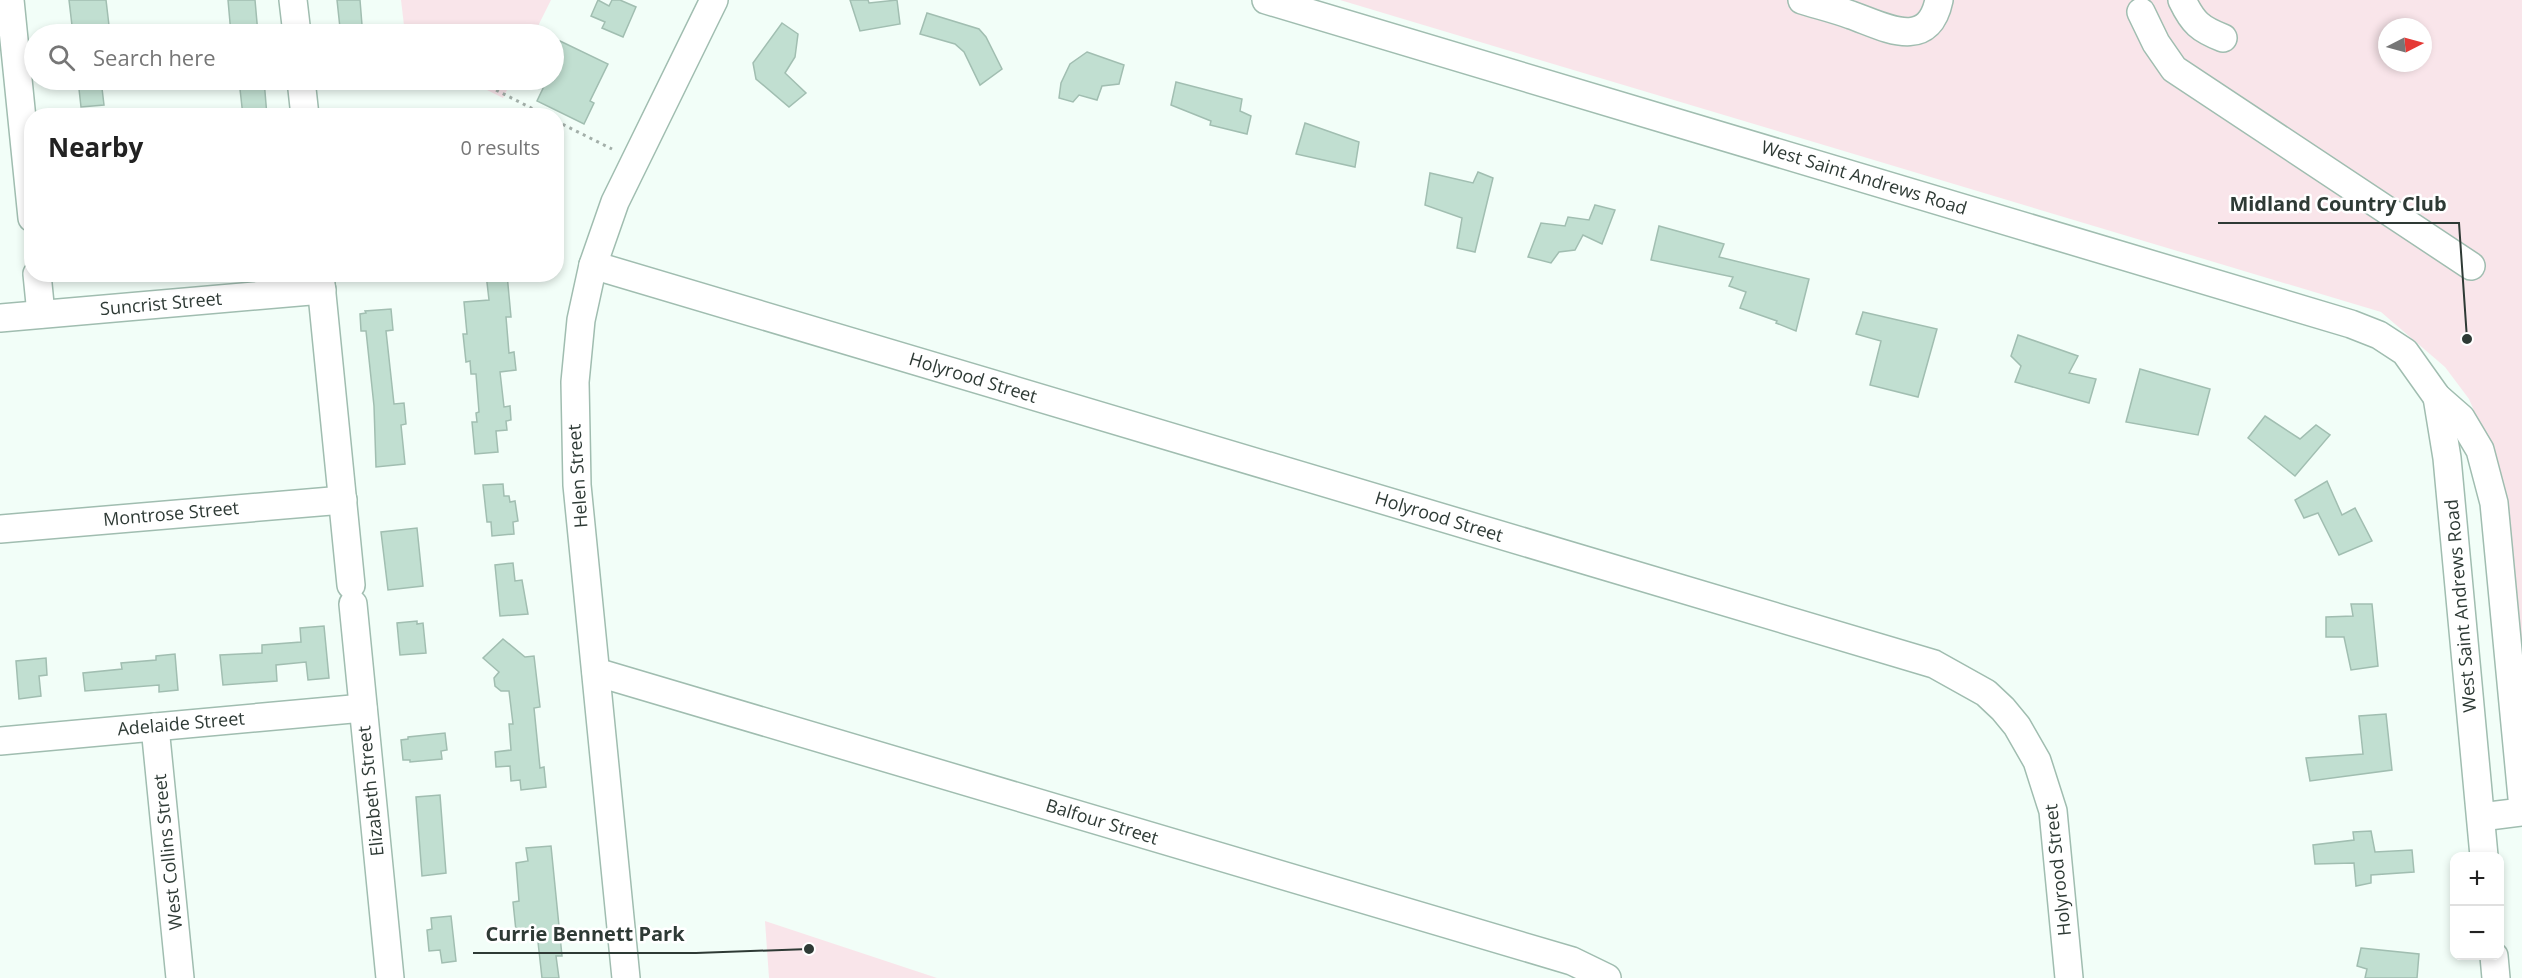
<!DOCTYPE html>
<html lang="en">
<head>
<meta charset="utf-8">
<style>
  body { margin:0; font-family:"Open Sans",sans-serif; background:#f2f2f2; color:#222 }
  .controls { position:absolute; right:18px; bottom:18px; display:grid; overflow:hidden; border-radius:12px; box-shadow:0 3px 9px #0003 }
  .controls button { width:54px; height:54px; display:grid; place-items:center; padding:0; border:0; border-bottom:2px solid #e0e0e0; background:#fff; color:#222; font:30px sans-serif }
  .compass { position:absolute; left:2378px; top:18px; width:54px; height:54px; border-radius:50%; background:#fff; box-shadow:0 3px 9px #0003; rotate:84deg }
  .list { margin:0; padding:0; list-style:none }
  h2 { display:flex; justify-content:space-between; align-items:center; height:78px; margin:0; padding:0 24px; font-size:26px }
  h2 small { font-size:20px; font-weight:400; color:#767676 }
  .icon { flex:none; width:33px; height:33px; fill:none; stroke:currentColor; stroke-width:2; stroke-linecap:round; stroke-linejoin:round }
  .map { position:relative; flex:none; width:2522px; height:978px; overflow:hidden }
  .search { position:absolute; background:#fff; box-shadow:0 3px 9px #0003; left:24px; top:24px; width:540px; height:66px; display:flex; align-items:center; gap:15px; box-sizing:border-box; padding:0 21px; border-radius:33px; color:#767676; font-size:22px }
  .panel { position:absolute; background:#fff; box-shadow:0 3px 9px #0003; left:24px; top:108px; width:540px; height:174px; border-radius:24px }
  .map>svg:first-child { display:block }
  .green { fill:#f9e5ea; fill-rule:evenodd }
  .building { fill:#c1dfd1; stroke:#a1beb1; stroke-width:1.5 }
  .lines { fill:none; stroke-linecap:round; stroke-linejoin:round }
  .minor-casing { stroke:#a0bdb0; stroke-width:30 }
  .path { stroke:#a3afa9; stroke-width:3; stroke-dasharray:3 4.5; stroke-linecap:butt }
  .minor { stroke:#fff; stroke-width:27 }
  .labels { text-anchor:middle; stroke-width:5; stroke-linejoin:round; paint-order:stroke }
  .street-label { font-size:18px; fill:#2e3a35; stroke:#fff }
  .leader { fill:none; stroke:#2e3a35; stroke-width:2 }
  .callout-dot { fill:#2e3a35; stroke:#fff; stroke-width:2 }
  .callout-label { font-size:20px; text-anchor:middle; font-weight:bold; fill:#2e3a35; stroke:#fff; stroke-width:5; stroke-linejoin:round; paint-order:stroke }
</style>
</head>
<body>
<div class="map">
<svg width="2522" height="978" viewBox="0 0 2522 978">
  <rect width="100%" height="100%" fill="#f2fef8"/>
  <g class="green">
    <polygon points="401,0 551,0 534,34 405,34"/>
    <path d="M1340 0H2522V719L2494 457 2469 399 2445 367 2381 312ZM2387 27H2423V63H2387Z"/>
    <polygon points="467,80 512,80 503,98"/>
    <polygon points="765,921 937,978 769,978"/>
  </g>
  <g class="building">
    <polygon points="69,0 106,0 110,34 73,34"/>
    <polygon points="228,0 255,0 258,34 231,34"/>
    <polygon points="337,0 360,0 362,25 340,28"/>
    <polygon points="598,0 609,6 612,0 620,0 636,7 623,37 602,28 605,22 591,16"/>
    <polygon points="850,0 868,0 869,3 897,0 900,24 860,31"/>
    <polygon points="927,13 979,29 986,37 1002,69 980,85 964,52 955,44 920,34"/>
    <polygon points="782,23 798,34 795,57 785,73 806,93 789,107 756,79 753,63"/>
    <polygon points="560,41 608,64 590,101 594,103 584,124 537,101 547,80 554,80 554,54"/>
    <polygon points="1087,52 1124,65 1119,84 1102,86 1097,100 1079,95 1073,102 1059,98 1061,83 1070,64"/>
    <polygon points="78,80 101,80 104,105 81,107"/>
    <polygon points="239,80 264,80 267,116 243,116"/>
    <polygon points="1176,82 1242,99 1240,111 1251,116 1247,134 1210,125 1211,121 1171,105"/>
    <polygon points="1305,123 1359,142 1355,167 1296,154"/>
    <polygon points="1478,172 1493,178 1475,252 1457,248 1462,218 1425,205 1430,173 1473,183"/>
    <polygon points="1595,205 1615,210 1602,244 1583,235 1575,250 1559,252 1551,263 1528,257 1541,223 1565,226 1568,217 1589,220"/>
    <polygon points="1659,226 1724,244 1719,257 1809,279 1796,331 1776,323 1777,321 1740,308 1746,292 1729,286 1733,277 1651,260"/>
    <polygon points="486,274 507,274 511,317 506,317 509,353 514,352 516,370 500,372 504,407 510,406 511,420 506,421 507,430 496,431 498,452 475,454 472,422 477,422 476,413 479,412 476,374 471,374 470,361 466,362 463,334 467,334 464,302 489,300"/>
    <polygon points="391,309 393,330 386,331 394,404 404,403 406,424 401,425 405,464 376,467 374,406 366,331 361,331 360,314 366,313 365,311"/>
    <polygon points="1863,312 1937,329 1918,397 1870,385 1881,341 1856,334"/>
    <polygon points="2018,335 2078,356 2069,373 2096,379 2089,403 2015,382 2021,366 2011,356"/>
    <polygon points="2140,369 2210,389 2198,435 2126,422"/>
    <polygon points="2265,416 2300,439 2316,425 2330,435 2295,476 2248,438"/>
    <polygon points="2327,481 2342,515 2355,508 2372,541 2339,555 2318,513 2304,518 2295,500"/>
    <polygon points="503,484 504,496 509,496 510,502 515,501 518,521 513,522 514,534 492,536 491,522 487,522 483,485"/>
    <polygon points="417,528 423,586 388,590 381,532"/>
    <polygon points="513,563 515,581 522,580 528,614 500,616 495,565"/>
    <polygon points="2351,604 2372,604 2378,666 2351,670 2344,637 2326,637 2326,617 2353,616"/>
    <polygon points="417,621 417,624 423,623 426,653 400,655 397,623"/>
    <polygon points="324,626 329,678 308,680 306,662 276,665 277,681 223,685 220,655 262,653 262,645 301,642 300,628"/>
    <polygon points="503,639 525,657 534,656 540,707 534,708 540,768 544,767 546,787 521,790 520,780 511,781 510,766 496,767 495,752 511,750 509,724 513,724 509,691 501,691 495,686 494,678 499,672 483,658"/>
    <polygon points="175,654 178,690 159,692 159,685 85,691 83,673 122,669 121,663 156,660 156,656"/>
    <polygon points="46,658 47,675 39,676 41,696 19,699 16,661"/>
    <polygon points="2386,714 2392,770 2310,781 2306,758 2363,754 2359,716"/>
    <polygon points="445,733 447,750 441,751 442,759 410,762 410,760 403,760 401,740 408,739 408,737"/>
    <polygon points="440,795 446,873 422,876 416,797"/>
    <polygon points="2371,831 2375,852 2412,850 2414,872 2371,875 2371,883 2356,886 2354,863 2315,864 2313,845 2354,840 2353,832"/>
    <polygon points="551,846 562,956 556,956 559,978 542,978 537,933 528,934 527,930 516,931 513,902 519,901 516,863 528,861 526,848"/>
    <polygon points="451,916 456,961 442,963 440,950 429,951 427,930 432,929 431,918"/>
    <polygon points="2361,948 2419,954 2417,978 2365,978 2367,969 2357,966"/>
  </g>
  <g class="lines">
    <defs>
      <g id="minor">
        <polyline points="10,0 32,218"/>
        <polyline points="293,0 297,34"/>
        <polyline points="1266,0 2351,324 2379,335 2405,352 2437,397 2461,418 2480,450 2494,503 2522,798"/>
        <path d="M1802 0C1818 5 1835 9 1851 15 1883 26 1928 53 1939 0"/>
        <path d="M2182 0C2193 23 2200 29 2223 38"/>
        <polyline points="2141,12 2156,43 2174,69 2471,266"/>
        <polyline points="301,80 305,116"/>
        <polyline points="593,265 1934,664 1986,693 2003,709 2017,726 2037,761 2053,811 2069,978"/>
        <polyline points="37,274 41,314"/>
        <polyline points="320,274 351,585"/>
        <polyline points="0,318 322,290"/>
        <polyline points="2437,397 2447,458 2484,856"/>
        <polyline points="0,529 343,500"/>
        <polyline points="353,604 390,978"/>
        <polyline points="596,672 1572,961 1607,978"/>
        <polyline points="155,727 180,978"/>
        <polyline points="0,741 363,708"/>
        <polyline points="2481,817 2522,812"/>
        <polyline points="2494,956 2496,978"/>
        <polyline points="626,978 577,485 575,382 581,320 593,265 615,202 714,0"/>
      </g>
    </defs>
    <use href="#minor" class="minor-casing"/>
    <g class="path">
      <polyline points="476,80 547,116"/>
      <polyline points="556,121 612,149"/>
    </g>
    <use href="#minor" class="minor"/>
  </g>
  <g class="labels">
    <g class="street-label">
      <text transform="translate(1864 178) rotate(17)" y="6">West Saint Andrews Road</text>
      <text transform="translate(161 304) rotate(-5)" y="6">Suncrist Street</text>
      <text transform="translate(973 378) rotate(17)" y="6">Holyrood Street</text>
      <text transform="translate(578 476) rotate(-94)" y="6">Helen Street</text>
      <text transform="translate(171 514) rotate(-5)" y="6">Montrose Street</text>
      <text transform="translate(1439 517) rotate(17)" y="6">Holyrood Street</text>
      <text transform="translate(2461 606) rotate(-95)" y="6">West Saint Andrews Road</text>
      <text transform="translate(181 724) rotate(-5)" y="6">Adelaide Street</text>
      <text transform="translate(371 791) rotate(-96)" y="6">Elizabeth Street</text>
      <text transform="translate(1102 822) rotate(17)" y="6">Balfour Street</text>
      <text transform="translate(168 852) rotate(-96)" y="6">West Collins Street</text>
      <text transform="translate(2058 870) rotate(-96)" y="6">Holyrood Street</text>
    </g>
  </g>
  <path class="leader" d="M2467 339L2459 223H2218M809 949L696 953H473"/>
  <g class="callout-dot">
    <circle cx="2467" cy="339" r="6"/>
    <circle cx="809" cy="949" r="6"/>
  </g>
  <g class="callout-label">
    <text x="2338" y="211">Midland Country Club</text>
    <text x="585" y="941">Currie Bennett Park</text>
  </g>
</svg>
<div class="controls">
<button>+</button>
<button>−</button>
</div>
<svg class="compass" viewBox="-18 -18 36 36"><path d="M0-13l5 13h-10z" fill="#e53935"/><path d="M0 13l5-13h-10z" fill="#767676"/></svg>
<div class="search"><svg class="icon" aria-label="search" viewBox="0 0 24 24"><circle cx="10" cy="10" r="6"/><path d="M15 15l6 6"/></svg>Search here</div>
<section class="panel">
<h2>Nearby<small>0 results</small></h2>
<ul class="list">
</ul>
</section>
</div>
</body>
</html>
